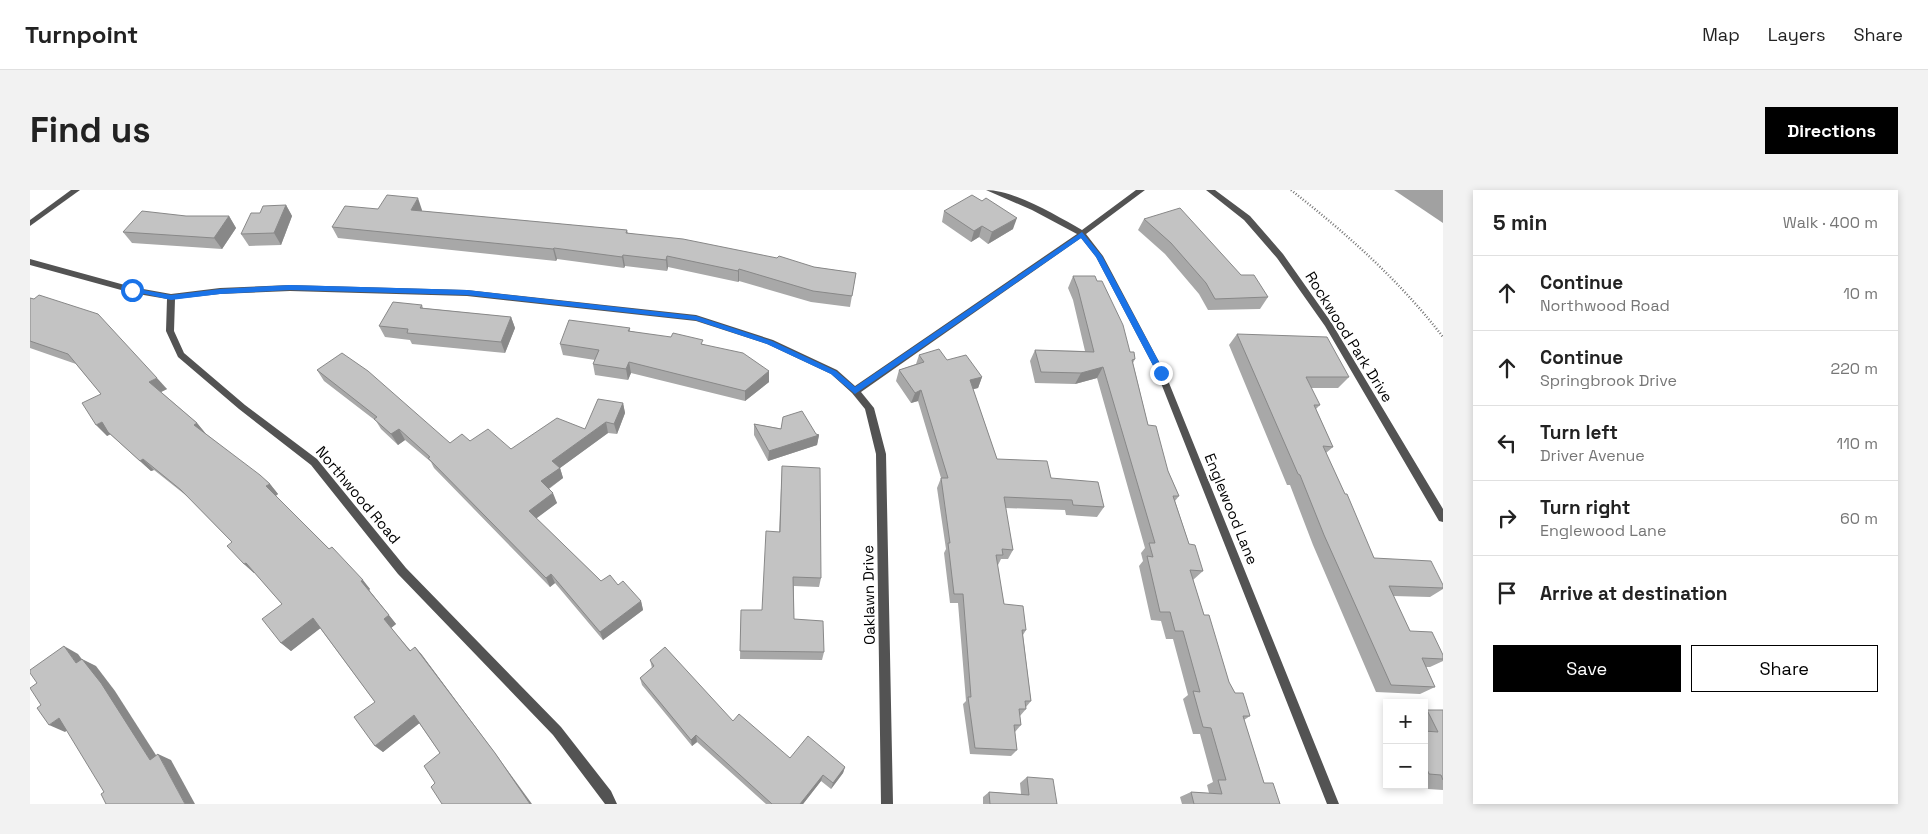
<!DOCTYPE html>
<html lang="en">
<head>
<meta charset="utf-8">
<style>
  body { margin:0; font-family:"Space Grotesk",sans-serif; background:#f2f2f2; color:#222 }
  .controls { position:absolute; right:15px; bottom:15px; display:grid; overflow:hidden; border-radius:0px; box-shadow:0 2px 8px #0003 }
  .controls button { width:45px; height:45px; display:grid; place-items:center; padding:0; border:0; border-bottom:1px solid #e0e0e0; background:#fff; color:#222; font:25px sans-serif }
  .stop { position:absolute; width:15px; height:15px; margin:-11px; border:4px solid #1a73e8; border-radius:50%; background:#fff }
  .stop.end { background:#1a73e8; border-color:#fff; box-shadow:0 1px 5px #0008 }
  .list { margin:0; padding:0; list-style:none }
  h2 { display:flex; justify-content:space-between; align-items:center; height:65px; margin:0; padding:0 20px; font-size:21px }
  h2 small { font-size:16px; font-weight:400; color:#767676 }
  .list li { display:grid; grid-template-columns:32px 1fr auto; gap:15px; align-items:center; box-sizing:border-box; height:75px; padding:0 20px; border-top:1px solid #e0e0e0 }
  .list b { display:block; font-size:19px; white-space:nowrap }
  .list p { margin:0; font-size:16px; white-space:nowrap; color:#767676 }
  .list em { font-size:16px; font-style:normal; color:#767676 }
  .actions { display:flex; gap:10px; padding:15px 20px }
  .actions a { flex:1; padding:11px 0; border:1px solid #000; border-radius:0px; text-align:center; font-size:18px; color:#000 }
  .actions .main { background:#000; color:#fff }
  .icon { flex:none; width:28px; height:28px; fill:none; stroke:currentColor; stroke-width:2; stroke-linecap:round; stroke-linejoin:round }
  .map { position:relative; flex:none; width:1413px; height:614px; overflow:hidden; border-radius:0px }
  header { display:flex; align-items:center; gap:30px; box-sizing:border-box; height:70px; padding:0 25px; background:#fff; border-bottom:1px solid #e0e0e0 }
  header strong { font-size:24px }
  nav { display:flex; gap:28px; margin-inline-start:auto; font-size:18px }
  .intro { display:flex; align-items:center; justify-content:space-between; box-sizing:border-box; height:120px; padding:0 30px }
  h1 { margin:0; font-size:35px }
  .button { padding:12px 22px; border-radius:0px; background:#000; color:#fff; font-size:18px; font-weight:700 }
  main { display:flex; gap:30px; padding:0 30px }
  aside { flex:1; background:#fff; border-radius:0px; box-shadow:0 2px 8px #0003 }
  .map>svg:first-child { display:block }
  .water { fill:#a1a1a1 }
  .lines { fill:none; stroke-linecap:round; stroke-linejoin:round }
  .path { stroke:#757575; stroke-width:2.5; stroke-dasharray:1 2; stroke-linecap:butt }
  .street { fill:#535353; fill-rule:evenodd }
  .wall { fill:#a8a8a8 }
  .shaded-wall { fill:#888 }
  .building { fill:#c3c3c3; stroke:#888 }
  .route { fill:#1a73e8 }
  .labels { text-anchor:middle; stroke-width:4.5; stroke-linejoin:round; paint-order:stroke }
  .street-label { font-size:15px; fill:#000; stroke:#fff }
</style>
</head>
<body>
<header>
<strong>Turnpoint</strong>
<nav><a>Map</a><a>Layers</a><a>Share</a></nav>
</header>
<div class="intro"><h1>Find us</h1><a class="button">Directions</a></div>
<main>
<div class="map">
<svg width="1413" height="614" viewBox="0 0 1413 614">
  <rect width="100%" height="100%" fill="#fff"/>
  <polygon class="water" points="1364,0 1413,0 1413,33"/>
  <g class="lines">
    <path class="path" d="M1261 0C1317 44 1369 90 1413 147"/>
    <g class="street">
      <polygon points="41,0 50,0 0,36 0,30"/>
      <path d="M956 0C984 0 1027 26 1052 40L1106 0H1115L1056 44 1073 66 1135 183 1309 614H1297L1127 183 1066 67 1051 48 831 202 844 218 856 264 863 614H851L846 264 835 219 822 203 801 184 737 154 666 131 437 106 260 101 190 104 145 109 144 141 154 163 215 215 287 269 376 378 531 537 581 601 587 614H575L523 545 368 384 281 275 209 219 148 167 136 141 137 109 102 103 0 75V69L102 97 141 104 190 98 260 95 437 100 666 125 743 150 807 180 825 196 1047 44 1002 20Z"/>
      <polygon points="1176,0 1185,0 1220,26 1253,64 1301,132 1413,319 1413,332 1409,331 1295,136 1247,68 1214,30"/>
    </g>
  </g>
  <g class="wall">
    <polygon points="256,15 262,26 251,55 219,56 211,44 230,23"/>
    <polygon points="348,19 392,20 392,21 597,40 598,43 784,77 826,83 820,117 781,112 709,91 708,92 638,77 637,81 595,76 594,78 527,69 526,71 308,48 302,37"/>
    <polygon points="914,21 983,39 958,54 949,47 941,52 912,32"/>
    <polygon points="156,26 199,26 206,38 192,59 102,53 93,42"/>
    <polygon points="1114,29 1211,85 1238,107 1230,119 1178,120 1169,104 1135,64 1108,40"/>
    <polygon points="1043,86 1105,169 1103,173 1118,235 1149,306 1145,311 1159,354 1173,381 1163,390 1174,425 1199,492 1205,503 1220,526 1214,530 1234,593 1250,614 1152,614 1150,607 1161,602 1179,603 1177,595 1183,592 1170,544 1163,544 1153,509 1158,505 1143,449 1136,449 1131,431 1121,430 1109,376 1113,371 1111,363 1115,358 1067,188 1045,194 1005,193 1000,171 1005,160 1055,161 1043,110 1038,98"/>
    <polygon points="0,108 137,199 131,202 167,233 176,244 240,294 248,304 246,306 340,399 339,400 366,434 361,438 381,461 385,457 392,465 470,570 405,593 410,563 389,533 353,562 345,556 345,512 290,438 261,461 251,453 252,414 225,383 224,383 214,374 202,352 158,307 124,280 121,281 80,244 77,246 71,204 46,174 0,158"/>
    <polygon points="392,115 393,118 481,127 485,138 475,163 382,154 380,150 355,147 349,136"/>
    <polygon points="600,138 600,141 673,154 739,181 739,192 715,211 601,183 598,190 565,185 563,174 565,170 533,165 530,154"/>
    <polygon points="1207,144 1319,187 1308,198 1281,198 1290,215 1286,219 1303,257 1296,263 1344,368 1413,395 1413,399 1400,407 1363,406 1380,441 1413,465 1413,471 1400,477 1396,477 1405,497 1390,504 1346,502 1283,355 1260,295 1257,295 1199,155"/>
    <polygon points="889,165 917,170 952,187 948,198 943,199 967,269 1021,288 1074,317 1067,327 1036,325 1035,320 975,318 983,360 978,369 971,369 968,375 967,375 974,414 996,440 993,445 1001,511 996,517 996,519 990,526 991,535 985,542 987,560 981,566 940,564 933,514 936,511 928,413 920,413 914,363 916,359 907,298 911,288 888,211 881,213 866,191 869,180 886,174"/>
    <polygon points="287,180 420,253 440,251 481,259 555,239 593,213 595,223 587,244 578,243 530,278 533,288 519,299 527,313 506,328 571,391 588,395 611,411 613,420 573,450 525,393 520,397 404,278 401,272 375,250 368,255 351,239 346,231 294,191"/>
    <polygon points="724,234 789,245 787,255 738,271 724,245"/>
    <polygon points="752,276 791,388 789,397 764,396 764,429 794,462 792,470 710,469 711,420 732,420 749,342"/>
    <polygon points="620,470 703,531 760,568 815,577 813,583 801,599 791,591 773,614 736,614 667,552 662,556 612,495 610,488 622,478"/>
    <polygon points="1397,520 1413,520 1413,600 1398,599 1394,590 1394,521"/>
    <polygon points="997,587 1027,614 953,614 953,607 959,602 991,604 990,593"/>
  </g>
  <g class="shaded-wall">
    <polygon points="388,8 392,20 385,31 381,20"/>
    <polygon points="256,15 262,26 251,55 244,43"/>
    <polygon points="199,26 206,38 192,59 184,48"/>
    <polygon points="987,28 983,39 958,54 962,42"/>
    <polygon points="952,36 949,47 941,52 944,41"/>
    <polygon points="524,58 527,69 526,71 523,59"/>
    <polygon points="593,65 595,76 594,78 592,67"/>
    <polygon points="637,66 638,77 637,81 636,70"/>
    <polygon points="709,79 709,91 708,92 708,81"/>
    <polygon points="481,127 485,138 475,163 471,152"/>
    <polygon points="599,172 601,183 598,190 596,179"/>
    <polygon points="1073,177 1067,188 1045,194 1051,183"/>
    <polygon points="739,181 739,192 715,211 715,201"/>
    <polygon points="952,187 948,198 936,201 940,190"/>
    <polygon points="127,188 137,199 129,203 119,192"/>
    <polygon points="891,200 888,211 881,213 885,203"/>
    <polygon points="593,213 595,223 587,244 584,234"/>
    <polygon points="72,232 83,243 77,246 66,235"/>
    <polygon points="576,232 578,243 530,278 533,288 515,301 511,291 522,271"/>
    <polygon points="167,233 176,244 174,246 164,235"/>
    <polygon points="369,239 375,250 368,255 361,244"/>
    <polygon points="789,245 787,255 738,271 739,261"/>
    <polygon points="113,269 124,280 121,281 110,271"/>
    <polygon points="240,294 248,304 245,306 236,296"/>
    <polygon points="523,303 527,313 503,331 499,321"/>
    <polygon points="216,373 226,382 224,383 214,374"/>
    <polygon points="521,384 525,393 520,397 516,388"/>
    <polygon points="333,390 340,399 339,400 366,434 361,438 354,429 331,391"/>
    <polygon points="611,411 613,420 573,450 570,442"/>
    <polygon points="283,428 292,437 261,461 251,453"/>
    <polygon points="34,456 48,464 60,480 46,473"/>
    <polygon points="385,457 392,465 470,570 502,614 500,614"/>
    <polygon points="52,469 66,476 85,501 133,576 120,570"/>
    <polygon points="384,525 391,532 353,562 345,556"/>
    <polygon points="29,528 44,535 35,542 19,535"/>
    <polygon points="666,545 667,552 662,556 661,550"/>
    <polygon points="128,564 141,570 165,614 155,614"/>
    <polygon points="815,577 813,583 801,599 803,593"/>
    <polygon points="793,585 791,591 773,614 770,614"/>
  </g>
  <g class="building">
    <polygon points="357,5 388,8 381,20 597,40 596,43 653,49 747,68 749,66 784,77 826,83 822,106 783,101 709,79 708,81 637,66 636,70 593,65 592,67 524,58 523,59 302,37 315,16 348,19"/>
    <polygon points="942,5 952,11 956,8 987,28 962,42 952,36 944,41 914,21"/>
    <polygon points="256,15 244,43 211,44 221,23 230,23 233,16"/>
    <polygon points="1150,18 1211,85 1224,85 1238,107 1185,109 1176,93 1141,53 1114,29"/>
    <polygon points="112,21 156,26 199,26 184,48 93,42"/>
    <polygon points="1043,86 1065,86 1067,91 1072,91 1093,135 1100,162 1104,162 1105,169 1102,170 1118,235 1126,236 1138,281 1149,306 1143,306 1159,354 1165,355 1173,381 1160,380 1174,425 1179,425 1199,492 1205,503 1213,503 1220,526 1213,526 1234,593 1243,593 1250,614 1164,614 1161,602 1192,604 1188,590 1196,590 1181,538 1173,537 1163,501 1170,502 1153,441 1145,441 1140,422 1130,422 1117,366 1123,367 1119,353 1125,353 1073,177 1051,183 1011,182 1005,160 1064,162 1048,99"/>
    <polygon points="9,105 68,124 127,188 119,192 167,233 164,235 230,285 240,294 236,296 299,359 302,357 333,390 331,391 359,425 354,429 380,461 385,457 465,563 500,614 412,614 401,597 405,593 394,576 410,563 384,525 345,556 324,527 345,512 283,428 251,453 232,429 252,414 216,373 214,374 197,356 202,352 151,300 113,269 110,271 78,242 72,232 66,235 52,213 71,204 38,164 0,151 0,108 4,109"/>
    <polygon points="363,112 392,115 390,118 481,127 471,152 377,143 378,139 349,136"/>
    <polygon points="539,130 600,138 598,141 641,147 643,143 673,150 671,154 713,163 739,181 715,201 599,172 596,179 563,174 569,160 530,154"/>
    <polygon points="1207,144 1297,147 1319,187 1276,187 1290,215 1284,215 1303,257 1293,256 1315,304 1317,304 1344,368 1401,371 1413,395 1413,398 1359,396 1380,441 1402,442 1413,465 1413,469 1392,468 1405,497 1361,495 1294,345 1270,285 1268,284"/>
    <polygon points="909,159 917,170 936,165 952,187 940,190 967,269 1017,271 1021,288 1068,292 1074,317 1043,315 1042,310 974,307 983,360 972,359 973,365 966,365 974,414 993,416 996,440 992,440 1001,511 995,511 996,519 989,519 991,535 984,535 987,560 945,558 938,507 941,507 933,404 924,404 918,353 920,353 911,288 918,288 891,200 885,203 869,180 894,172 889,165"/>
    <polygon points="312,163 338,181 420,253 432,244 440,251 458,239 481,259 527,228 555,239 568,209 593,213 584,234 576,232 522,271 530,278 511,291 523,303 499,321 571,391 580,385 588,395 593,391 611,411 570,442 521,384 516,388 398,268 400,267 369,239 361,244 344,229 347,227 287,180"/>
    <polygon points="772,221 786,244 789,245 739,261 724,234 751,239 753,227"/>
    <polygon points="752,276 790,278 791,388 763,387 764,429 793,431 794,462 710,461 711,420 732,420 736,341 750,342"/>
    <polygon points="34,456 46,473 52,469 71,493 120,570 128,564 155,614 76,614 71,604 74,602 29,528 19,535 7,518 11,515 0,498 7,493 0,483 0,480"/>
    <polygon points="635,457 703,531 709,524 760,568 778,546 815,577 803,593 793,585 770,614 742,614 666,545 661,550 610,488 624,476 620,470"/>
    <polygon points="1397,520 1413,520 1413,590 1411,585 1399,584 1394,572 1394,541 1408,542"/>
    <polygon points="997,587 1023,589 1027,614 960,614 959,602 999,605"/>
  </g>
  <polygon class="route" points="1052,42 1072,66 1135,183 1134,185 1128,185 1066,67 1051,48 825,204 801,184 737,154 665,130 437,105 260,100 190,104 141,110 98,100 102,98 141,105 190,99 260,95 437,100 666,126 742,151 806,181 825,197"/>
  <g class="labels">
    <g class="street-label">
      <text transform="translate(1319 147) rotate(58)" y="5">Rockwood Park Drive</text>
      <text transform="translate(328 305) rotate(50)" y="5">Northwood Road</text>
      <text transform="translate(1201 319) rotate(68)" y="5">Englewood Lane</text>
      <text transform="translate(839 405) rotate(-91)" y="5">Oaklawn Drive</text>
    </g>
  </g>
</svg>
<div class="controls">
<button>+</button>
<button>−</button>
</div>
<div class="stop" style="left:102px;top:100px"></div>
<div class="stop end" style="left:1131px;top:183px"></div>
</div>
<aside>
<h2>5 min<small>Walk · 400 m</small></h2>
<ul class="list">
<li><svg class="icon" aria-label="ahead" viewBox="0 0 24 24"><path d="M12 20V5M6 11l6-6 6 6"/></svg><div><b>Continue</b><p>Northwood Road</p></div><em>10 m</em></li>
<li><svg class="icon" aria-label="ahead" viewBox="0 0 24 24"><path d="M12 20V5M6 11l6-6 6 6"/></svg><div><b>Continue</b><p>Springbrook Drive</p></div><em>220 m</em></li>
<li><svg class="icon" aria-label="left" viewBox="0 0 24 24"><path d="M17 20v-9H6M10 6l-5 5 5 5"/></svg><div><b>Turn left</b><p>Driver Avenue</p></div><em>110 m</em></li>
<li><svg class="icon" aria-label="right" viewBox="0 0 24 24"><path d="M7 20v-9h11M14 6l5 5-5 5"/></svg><div><b>Turn right</b><p>Englewood Lane</p></div><em>60 m</em></li>
<li><svg class="icon" aria-label="arrive" viewBox="0 0 24 24"><path d="M6 21V4h12l-3 4 3 4H6"/></svg><div><b>Arrive at destination</b></div></li>
</ul>
<div class="actions"><a class="main">Save</a><a>Share</a></div>
</aside>
</main>
</body>
</html>
